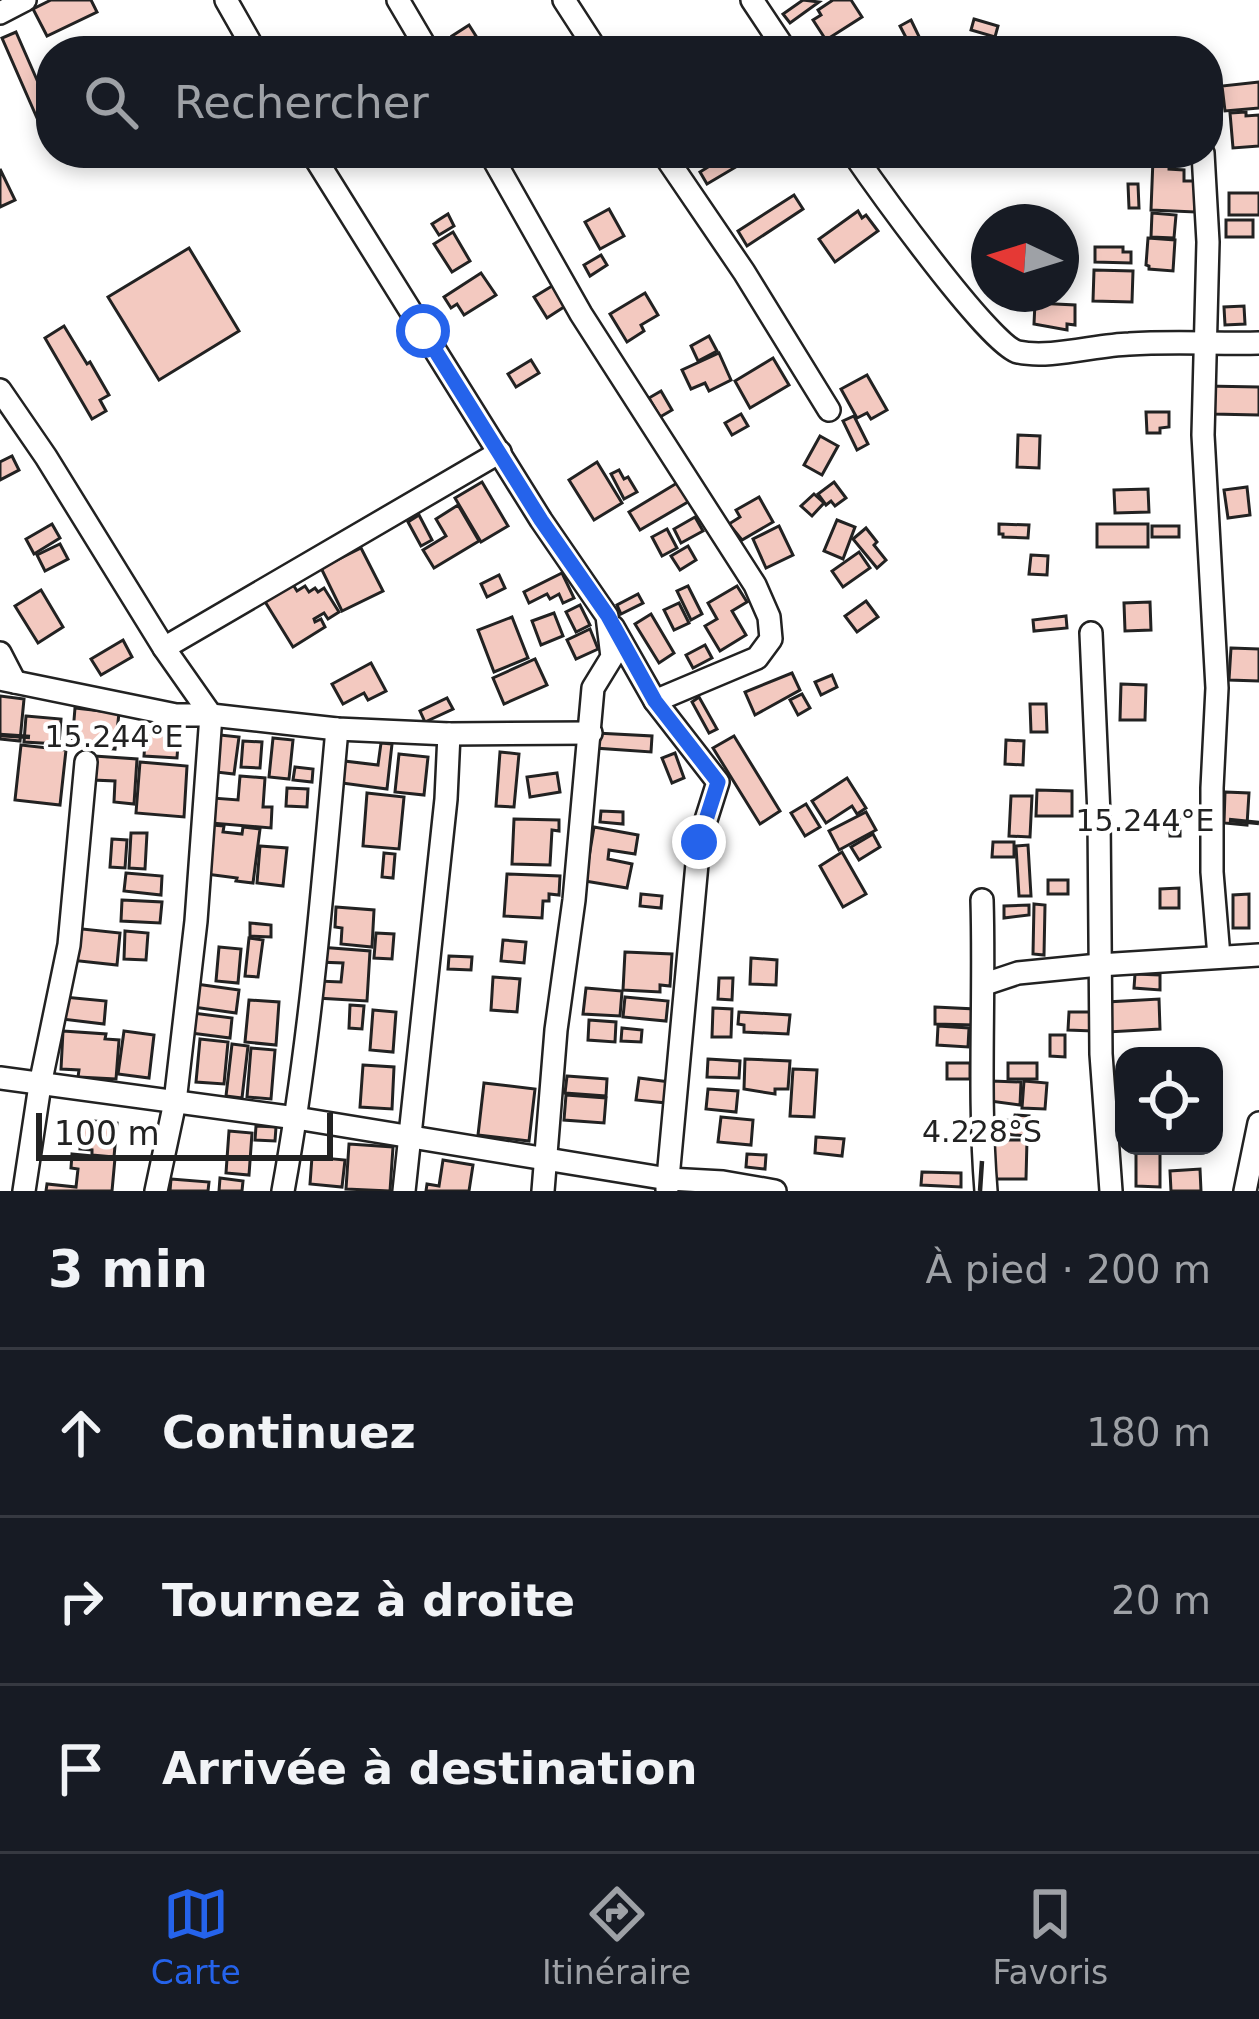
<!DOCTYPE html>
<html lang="fr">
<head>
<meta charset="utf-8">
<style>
  body { margin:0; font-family:"DejaVu Sans",sans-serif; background:#20242c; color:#f1f3f6 }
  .controls { position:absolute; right:36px; bottom:36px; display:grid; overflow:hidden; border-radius:24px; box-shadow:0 6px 18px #0003 }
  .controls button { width:108px; height:108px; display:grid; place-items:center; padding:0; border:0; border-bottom:3px solid #363941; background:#171b24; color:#f1f3f6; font:60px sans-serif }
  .compass { position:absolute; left:971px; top:204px; width:108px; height:108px; border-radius:50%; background:#171b24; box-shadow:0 6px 18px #0003; rotate:274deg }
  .scale { position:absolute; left:36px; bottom:30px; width:297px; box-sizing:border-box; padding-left:12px; border:6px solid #222; border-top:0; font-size:33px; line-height:42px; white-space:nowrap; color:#222; -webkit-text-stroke:9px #fff; paint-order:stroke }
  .stop { position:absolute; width:36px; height:36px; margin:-27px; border:9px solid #2563eb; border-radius:50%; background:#fff }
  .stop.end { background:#2563eb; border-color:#fff; box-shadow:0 3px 12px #0008 }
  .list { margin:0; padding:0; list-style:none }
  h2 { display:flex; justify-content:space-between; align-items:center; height:156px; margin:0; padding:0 48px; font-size:51px }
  h2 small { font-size:39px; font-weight:400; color:#9ea1a6 }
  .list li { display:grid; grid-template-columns:78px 1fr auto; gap:36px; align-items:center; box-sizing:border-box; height:168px; padding:0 48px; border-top:3px solid #363941 }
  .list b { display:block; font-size:45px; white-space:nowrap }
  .list em { font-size:39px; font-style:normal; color:#9ea1a6 }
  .icon { flex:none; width:66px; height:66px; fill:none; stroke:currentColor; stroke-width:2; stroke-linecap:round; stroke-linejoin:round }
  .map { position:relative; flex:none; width:1259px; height:1191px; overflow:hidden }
  .search { position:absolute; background:#171b24; box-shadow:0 6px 18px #0003; left:36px; right:36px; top:36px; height:132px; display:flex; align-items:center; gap:30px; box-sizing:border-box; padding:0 42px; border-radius:48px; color:#9ea1a6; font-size:45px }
  .sheet { height:660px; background:#171b24 }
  nav { display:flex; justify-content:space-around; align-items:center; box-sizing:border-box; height:168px; border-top:3px solid #363941; background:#171b24; font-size:33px; color:#9ea1a6 }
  nav a { display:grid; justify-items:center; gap:6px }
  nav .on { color:#2563eb }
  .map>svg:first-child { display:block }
  .building { fill:#f3c9c0; stroke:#222; stroke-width:3 }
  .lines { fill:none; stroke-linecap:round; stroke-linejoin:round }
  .minor-casing { stroke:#222; stroke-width:26 }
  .minor { stroke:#fff; stroke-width:21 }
  .route { stroke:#2563eb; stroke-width:15 }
  .ticks { fill:none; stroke:#222; stroke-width:4.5 }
  .ticks-label { font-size:30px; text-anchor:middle; fill:#222; stroke:#fff; stroke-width:9; stroke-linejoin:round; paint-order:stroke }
</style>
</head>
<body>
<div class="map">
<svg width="1259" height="1191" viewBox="0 0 1259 1191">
  <rect width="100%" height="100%" fill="#fff"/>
  <g class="building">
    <polygon points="51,0 91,0 97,12 47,36 33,9"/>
    <polygon points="803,0 819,2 790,23 783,14"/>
    <polygon points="833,0 851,0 862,17 826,40 813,20 821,15 818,10"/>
    <polygon points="974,19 998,26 995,37 971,30"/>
    <polygon points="911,20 926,51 913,51 900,26"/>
    <polygon points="469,25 476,36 459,47 452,36"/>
    <polygon points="16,32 51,112 51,150 2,38"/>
    <polygon points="1259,82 1259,108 1225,111 1222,86"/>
    <polygon points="1246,112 1246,116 1259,115 1259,146 1233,148 1230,113"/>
    <polygon points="700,153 755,153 756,155 707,184 700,172 708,167"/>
    <polygon points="1153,159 1169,160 1169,169 1184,170 1184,181 1196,181 1195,212 1151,210"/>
    <polygon points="0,169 15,200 0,207"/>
    <polygon points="1128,184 1138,184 1139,208 1129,208"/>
    <rect x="1229" y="193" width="30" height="22"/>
    <polygon points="794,195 803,209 747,246 738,231"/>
    <polygon points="609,209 624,236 600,249 585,222"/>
    <polygon points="858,211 862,218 866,215 878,231 835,262 819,239"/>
    <polygon points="1152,213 1176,215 1174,238 1151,237"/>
    <polygon points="448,214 454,226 439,235 432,224"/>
    <rect x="1226" y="220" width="27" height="17"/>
    <polygon points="453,232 470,261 452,272 434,244"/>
    <polygon points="1148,238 1175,240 1173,271 1149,269 1149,266 1146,265"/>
    <polygon points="1095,247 1123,247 1123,252 1131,252 1131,263 1095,262"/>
    <polygon points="189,248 239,331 159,380 108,297"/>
    <polygon points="601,255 607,265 590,276 584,265"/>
    <polygon points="1094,270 1133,271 1132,302 1093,301"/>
    <polygon points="481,273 496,295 464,315 457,304 451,308 444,297"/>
    <polygon points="557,283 570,303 547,318 534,297"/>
    <polygon points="645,293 658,315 641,325 644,331 627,342 610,314"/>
    <polygon points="1035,303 1075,305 1075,325 1067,324 1067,330 1034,324"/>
    <polygon points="1244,306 1245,324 1225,325 1224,307"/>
    <polygon points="64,326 87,364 90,362 109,395 100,400 106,411 92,419 45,338"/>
    <polygon points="709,336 717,351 698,361 691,346"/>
    <polygon points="719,353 731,380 709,391 705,383 691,389 682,370"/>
    <polygon points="773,358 789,385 750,408 735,381"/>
    <polygon points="531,360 539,373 516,387 508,374"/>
    <polygon points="867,375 887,410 871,419 867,413 857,418 841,389"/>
    <polygon points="1205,386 1259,387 1259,415 1212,414"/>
    <polygon points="661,391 672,410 660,417 649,398"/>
    <polygon points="1146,412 1169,412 1169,427 1160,428 1160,433 1147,433"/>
    <polygon points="741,414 748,426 732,435 725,423"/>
    <polygon points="854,416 868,444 857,450 843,421"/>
    <polygon points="1018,435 1040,436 1039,468 1017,467"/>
    <polygon points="820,436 838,446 822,475 804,465"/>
    <polygon points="12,456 19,470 0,480 0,462"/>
    <polygon points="597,462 622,503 594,520 569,480"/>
    <polygon points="619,470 624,479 628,477 637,492 624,499 611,474"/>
    <polygon points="682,480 693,499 640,530 629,512"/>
    <polygon points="482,482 508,526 481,542 455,498"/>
    <polygon points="834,482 846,498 835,506 831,501 826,505 818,494"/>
    <polygon points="1247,487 1250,515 1228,518 1224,490"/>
    <polygon points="1148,489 1149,512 1115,513 1114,490"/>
    <polygon points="814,494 824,503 812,516 801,506"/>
    <polygon points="759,497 773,522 742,540 729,524 740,517 736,510"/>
    <polygon points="458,505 479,541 434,568 423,550 446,536 436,519"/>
    <polygon points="419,515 432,540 421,546 408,522"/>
    <polygon points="695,517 703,531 681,543 674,529"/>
    <polygon points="837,520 855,527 843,559 824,551"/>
    <polygon points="52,524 60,538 34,554 26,539"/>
    <polygon points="999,524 1029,525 1028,538 1003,537 1003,534 999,534"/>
    <rect x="1097" y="524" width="51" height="23"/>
    <polygon points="779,526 793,555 766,568 753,539"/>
    <rect x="1152" y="526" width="27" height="11"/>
    <polygon points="866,528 877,542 874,545 886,560 877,568 853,539"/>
    <polygon points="667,529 677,548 662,556 652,537"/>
    <polygon points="60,544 68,559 45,571 37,555"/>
    <polygon points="688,546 696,560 680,570 671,556"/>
    <polygon points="361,548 383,591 342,611 321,568"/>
    <polygon points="859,552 870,568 843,587 832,571"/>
    <polygon points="1031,555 1048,556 1047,575 1029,574"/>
    <polygon points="562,573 574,598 563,603 559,594 550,599 547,594 529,603 524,592"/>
    <polygon points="499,575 505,588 487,597 481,584"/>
    <polygon points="292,583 297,591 305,586 309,592 315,588 318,592 324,588 339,612 328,619 324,613 314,619 315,622 321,619 325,627 293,647 264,600"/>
    <polygon points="688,586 702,614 691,620 677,591"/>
    <polygon points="737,586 747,602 732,611 746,635 720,651 705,626 717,619 708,603"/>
    <polygon points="41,590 63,627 38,643 15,606"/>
    <polygon points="638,594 643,603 621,614 617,605"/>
    <polygon points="866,601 878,617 857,632 845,616"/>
    <polygon points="1150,602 1151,630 1125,631 1124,603"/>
    <polygon points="679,603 689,623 674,630 664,610"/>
    <polygon points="580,605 590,625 576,632 566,612"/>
    <polygon points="554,613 563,636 541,645 532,621"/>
    <polygon points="651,614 674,653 659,663 635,624"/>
    <polygon points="1066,616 1067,628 1034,631 1033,620"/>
    <polygon points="512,617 528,658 494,672 478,630"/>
    <polygon points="590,629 598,649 576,659 567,640"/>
    <polygon points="123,640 132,657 101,675 91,659"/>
    <polygon points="705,645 712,658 693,668 686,655"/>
    <polygon points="1231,648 1259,649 1259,681 1229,680"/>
    <polygon points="535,659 547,685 504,704 493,678"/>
    <polygon points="371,663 386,691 368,700 364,693 343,704 332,684"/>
    <polygon points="792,673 800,690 755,715 745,692"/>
    <polygon points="832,675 837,687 821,695 815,682"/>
    <polygon points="1121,684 1146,685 1145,720 1120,720"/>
    <polygon points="802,694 810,708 798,715 790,700"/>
    <polygon points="0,696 24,699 20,741 0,739"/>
    <polygon points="699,697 717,729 709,733 692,702"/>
    <polygon points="447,698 453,709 425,722 420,711"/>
    <polygon points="1030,704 1046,704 1047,732 1031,732"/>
    <polygon points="75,708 119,713 115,749 72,745"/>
    <polygon points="26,716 61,719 59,744 24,742"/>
    <polygon points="146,726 179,729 177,758 144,756"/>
    <polygon points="596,733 652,736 651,752 595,748"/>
    <polygon points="220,735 239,737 234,774 216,772"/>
    <polygon points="734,736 780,811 760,824 713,748"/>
    <polygon points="273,738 293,740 289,779 269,777"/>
    <polygon points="1006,740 1024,741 1023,765 1005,764"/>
    <polygon points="243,741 262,742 260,768 241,767"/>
    <polygon points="381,743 392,744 387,789 342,783 344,761 378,765"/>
    <polygon points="21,745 66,750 60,805 15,800"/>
    <polygon points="500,752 519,754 514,807 496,806"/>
    <polygon points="675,753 684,778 672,783 662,758"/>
    <polygon points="399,754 428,757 424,795 395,792"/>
    <polygon points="94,756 137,759 134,804 114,802 115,781 93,780"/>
    <polygon points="140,762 187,766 184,817 136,813"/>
    <polygon points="295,767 313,769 312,782 293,780"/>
    <polygon points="557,773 560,792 530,797 527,777"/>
    <polygon points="240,776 265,778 263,807 272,807 271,828 211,823 213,798 238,800"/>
    <polygon points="847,778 866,808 857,814 852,806 826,823 812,801"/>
    <polygon points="287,788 308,789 307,807 286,806"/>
    <polygon points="1037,790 1072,791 1072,816 1036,816"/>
    <polygon points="1225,792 1249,793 1247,825 1224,823"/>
    <polygon points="367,793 404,797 399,849 363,846"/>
    <polygon points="1011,796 1032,796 1030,837 1009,836"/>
    <polygon points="806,804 820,827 805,836 791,813"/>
    <polygon points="601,811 623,812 623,824 600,822"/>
    <polygon points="866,812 876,830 839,850 829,831"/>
    <polygon points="1180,814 1180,836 1170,836 1169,815"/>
    <polygon points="514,819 559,820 559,831 552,830 550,865 512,864"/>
    <polygon points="212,825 224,826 223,832 242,834 243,827 260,829 253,883 236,881 237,878 206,874"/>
    <polygon points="594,827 638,835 635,854 609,850 608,859 632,864 627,888 585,881"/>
    <polygon points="131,833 147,833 145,869 129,868"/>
    <polygon points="873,834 880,847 859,860 851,847"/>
    <polygon points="112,839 127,840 125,868 110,867"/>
    <polygon points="993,842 1014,842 1014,857 992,857"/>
    <polygon points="1028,845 1031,896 1019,896 1016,846"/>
    <polygon points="260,846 287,848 283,886 257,883"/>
    <polygon points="842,852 866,894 843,907 820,866"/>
    <polygon points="384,853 395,854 393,878 382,877"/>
    <polygon points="126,873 162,876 161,895 124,891"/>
    <polygon points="507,874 560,876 559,895 549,894 549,901 543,901 542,918 504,916"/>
    <rect x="1048" y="880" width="20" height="14"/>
    <polygon points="1179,888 1179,908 1160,908 1160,889"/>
    <polygon points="641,894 662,896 661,908 640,906"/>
    <polygon points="1249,894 1249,928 1233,928 1233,895"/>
    <polygon points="122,900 162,902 160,923 121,921"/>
    <polygon points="1034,904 1045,905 1044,955 1033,954"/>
    <polygon points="1029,905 1029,915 1004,918 1004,906"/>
    <polygon points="336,907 374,910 372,947 341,944 342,928 335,927"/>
    <polygon points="250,923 271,925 271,937 250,936"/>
    <polygon points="73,928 120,933 117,965 70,960"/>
    <polygon points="125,931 148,933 146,960 124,959"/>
    <polygon points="376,933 394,934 392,959 374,958"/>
    <polygon points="249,938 263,940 258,977 245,976"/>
    <polygon points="503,940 526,942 524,963 501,961"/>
    <polygon points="219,947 241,949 238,983 216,981"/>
    <polygon points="319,947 370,951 367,1001 317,998 318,981 341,982 343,963 318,962"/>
    <polygon points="625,952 672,954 670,986 660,985 660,992 623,990"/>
    <polygon points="449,956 472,957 471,970 448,969"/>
    <polygon points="751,958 777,960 776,985 750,984"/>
    <polygon points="1135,974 1160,975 1160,990 1134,988"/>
    <polygon points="493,977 520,979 517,1012 491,1010"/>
    <polygon points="719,978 733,978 732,1000 718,999"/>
    <polygon points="189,983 239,990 236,1013 186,1006"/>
    <polygon points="586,988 622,991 620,1016 583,1014"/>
    <polygon points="64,997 106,1001 104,1024 62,1019"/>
    <polygon points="625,997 668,1001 666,1021 623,1017"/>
    <polygon points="1159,999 1160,1029 1108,1032 1107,1002"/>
    <polygon points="249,1000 279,1002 276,1045 245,1042"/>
    <polygon points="350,1005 364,1006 362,1029 349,1028"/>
    <polygon points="935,1007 975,1009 975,1025 935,1024"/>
    <polygon points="713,1008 732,1009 731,1037 712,1037"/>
    <polygon points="373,1010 396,1012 393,1052 370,1050"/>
    <polygon points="185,1012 232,1018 230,1038 183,1032"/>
    <polygon points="739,1012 790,1015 788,1034 744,1032 744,1025 738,1024"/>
    <polygon points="1069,1012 1094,1012 1093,1031 1068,1030"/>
    <polygon points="589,1020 616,1022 615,1042 588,1040"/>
    <polygon points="938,1026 969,1028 968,1047 937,1045"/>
    <polygon points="622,1028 642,1030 641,1042 621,1041"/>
    <polygon points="63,1031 106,1034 105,1039 119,1040 116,1079 78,1077 79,1070 61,1069"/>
    <polygon points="124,1031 154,1035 149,1078 118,1074"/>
    <polygon points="1050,1035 1065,1035 1065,1057 1050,1056"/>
    <polygon points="200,1039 228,1042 224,1084 196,1082"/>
    <polygon points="232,1044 248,1046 242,1098 226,1096"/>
    <polygon points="251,1048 275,1050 271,1099 247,1097"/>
    <polygon points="708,1059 740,1061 739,1078 707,1077"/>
    <polygon points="745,1059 790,1061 788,1089 775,1089 775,1094 744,1089"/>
    <rect x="947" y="1063" width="23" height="16"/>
    <rect x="1008" y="1063" width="29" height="16"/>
    <polygon points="363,1065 394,1067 392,1109 360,1107"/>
    <polygon points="793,1069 817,1070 814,1117 790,1116"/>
    <polygon points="567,1076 607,1079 606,1096 565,1093"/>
    <polygon points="639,1078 670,1082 667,1103 636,1100"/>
    <polygon points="991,1081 1021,1082 1020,1105 990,1101"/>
    <polygon points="1024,1081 1047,1083 1045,1109 1022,1108"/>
    <polygon points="484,1083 535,1089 529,1141 478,1135"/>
    <polygon points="708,1089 738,1091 736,1112 706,1109"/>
    <polygon points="566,1095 606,1098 604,1123 564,1120"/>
    <polygon points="1015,1115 1029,1116 1027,1136 1003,1134 1004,1120 1014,1121"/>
    <polygon points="721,1117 753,1120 751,1145 718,1142"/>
    <polygon points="83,1120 117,1123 114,1157 92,1155 92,1150 80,1149"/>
    <polygon points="256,1126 276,1127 275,1141 255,1140"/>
    <polygon points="229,1131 252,1133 249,1175 226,1173"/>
    <polygon points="816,1137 844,1139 842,1156 815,1153"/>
    <polygon points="994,1140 1027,1140 1026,1179 994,1179"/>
    <polygon points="349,1144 393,1147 390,1191 346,1189"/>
    <polygon points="1136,1146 1160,1146 1160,1187 1136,1186"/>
    <polygon points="72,1154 115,1158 112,1191 46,1191 47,1184 76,1187 78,1169 71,1168"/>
    <polygon points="747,1154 766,1155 765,1169 746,1167"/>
    <polygon points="312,1157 345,1160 342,1187 310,1184"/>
    <polygon points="443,1160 473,1165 469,1191 426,1191 427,1184 439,1186"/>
    <polygon points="1200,1169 1201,1191 1171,1191 1170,1171"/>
    <polygon points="922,1172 961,1173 961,1187 921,1185"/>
    <polygon points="220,1178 243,1181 242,1191 219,1191"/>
    <polygon points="171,1179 209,1182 208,1191 170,1191"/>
  </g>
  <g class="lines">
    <defs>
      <g id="minor">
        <polyline points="226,0 255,51"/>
        <polyline points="398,0 428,51"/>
        <polyline points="564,0 597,51"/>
        <polyline points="752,0 786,51"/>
        <polyline points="0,13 25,0"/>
        <polyline points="312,153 541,520 607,616 612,657 593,688 574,900 556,1030 543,1191"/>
        <polyline points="490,153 581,314 755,585 769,617 771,639 757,658 655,701"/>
        <polyline points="663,153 744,272 829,410"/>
        <path d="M853 153C875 185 990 346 1018 352 1050 359 1096 345 1129 344 1172 341 1216 344 1259 343"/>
        <polyline points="1203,153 1208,242 1203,435 1217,688 1212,788 1212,872 1219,957"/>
        <polyline points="0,390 46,457 164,648 211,715 196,921 175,1102 156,1191"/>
        <polyline points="613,627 655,701 718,782 699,842 667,1189"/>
        <polyline points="1091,633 1099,815 1101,1054 1111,1191"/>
        <polyline points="164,648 500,452"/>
        <polyline points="0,653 15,682"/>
        <polyline points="0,679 176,715 211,715 337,729 449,734 591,733"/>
        <path d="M982 900C985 997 978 1094 986 1191"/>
        <polyline points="985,984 1018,973 1099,965 1259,955"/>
        <polyline points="0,1078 296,1118 668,1179 723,1182 775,1191"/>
        <polyline points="24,1191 40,1085 69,945 86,762"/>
        <path d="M283 1191C311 1038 323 883 337 729"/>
        <polyline points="404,1191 446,799 449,734"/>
        <polyline points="1245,1191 1259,1123"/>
      </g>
    </defs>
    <use href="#minor" class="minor-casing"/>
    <use href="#minor" class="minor"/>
  </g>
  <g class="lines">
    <polyline class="route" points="423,331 541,520 608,616 655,701 718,782 699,842"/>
  </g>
  <path class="ticks" d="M0 735 30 737M1229 820 1259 823M980 1191 982 1161"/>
  <g class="ticks-label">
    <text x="114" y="747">15.244°E</text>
    <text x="1145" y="831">15.244°E</text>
    <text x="982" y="1142">4.228°S</text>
  </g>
</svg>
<div class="controls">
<button><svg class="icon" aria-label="locate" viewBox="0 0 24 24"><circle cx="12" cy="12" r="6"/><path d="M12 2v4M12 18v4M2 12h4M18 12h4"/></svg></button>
</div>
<svg class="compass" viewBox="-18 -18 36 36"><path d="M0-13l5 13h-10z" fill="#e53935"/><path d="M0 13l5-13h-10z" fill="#9ea1a6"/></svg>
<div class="scale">100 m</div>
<div class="stop" style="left:423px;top:331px"></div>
<div class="stop end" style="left:699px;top:842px"></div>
<div class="search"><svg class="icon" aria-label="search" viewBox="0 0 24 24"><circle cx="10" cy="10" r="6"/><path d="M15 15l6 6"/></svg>Rechercher</div>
</div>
<section class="sheet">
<h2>3 min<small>À pied · 200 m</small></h2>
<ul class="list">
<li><svg class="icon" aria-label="ahead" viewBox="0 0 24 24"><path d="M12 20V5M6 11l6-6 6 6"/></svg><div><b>Continuez</b></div><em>180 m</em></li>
<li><svg class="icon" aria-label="right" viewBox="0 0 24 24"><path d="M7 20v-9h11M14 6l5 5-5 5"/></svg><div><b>Tournez à droite</b></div><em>20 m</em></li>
<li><svg class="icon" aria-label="arrive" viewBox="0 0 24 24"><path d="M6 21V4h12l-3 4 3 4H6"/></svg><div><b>Arrivée à destination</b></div></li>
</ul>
</section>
<nav>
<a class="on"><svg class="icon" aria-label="map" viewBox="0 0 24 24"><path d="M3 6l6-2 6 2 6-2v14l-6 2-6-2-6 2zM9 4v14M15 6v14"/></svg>Carte</a>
<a><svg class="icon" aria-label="directions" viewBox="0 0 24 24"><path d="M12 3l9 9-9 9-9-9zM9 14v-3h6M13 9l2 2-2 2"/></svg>Itinéraire</a>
<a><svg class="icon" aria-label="saved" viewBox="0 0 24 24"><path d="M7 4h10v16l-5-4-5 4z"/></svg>Favoris</a>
</nav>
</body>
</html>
